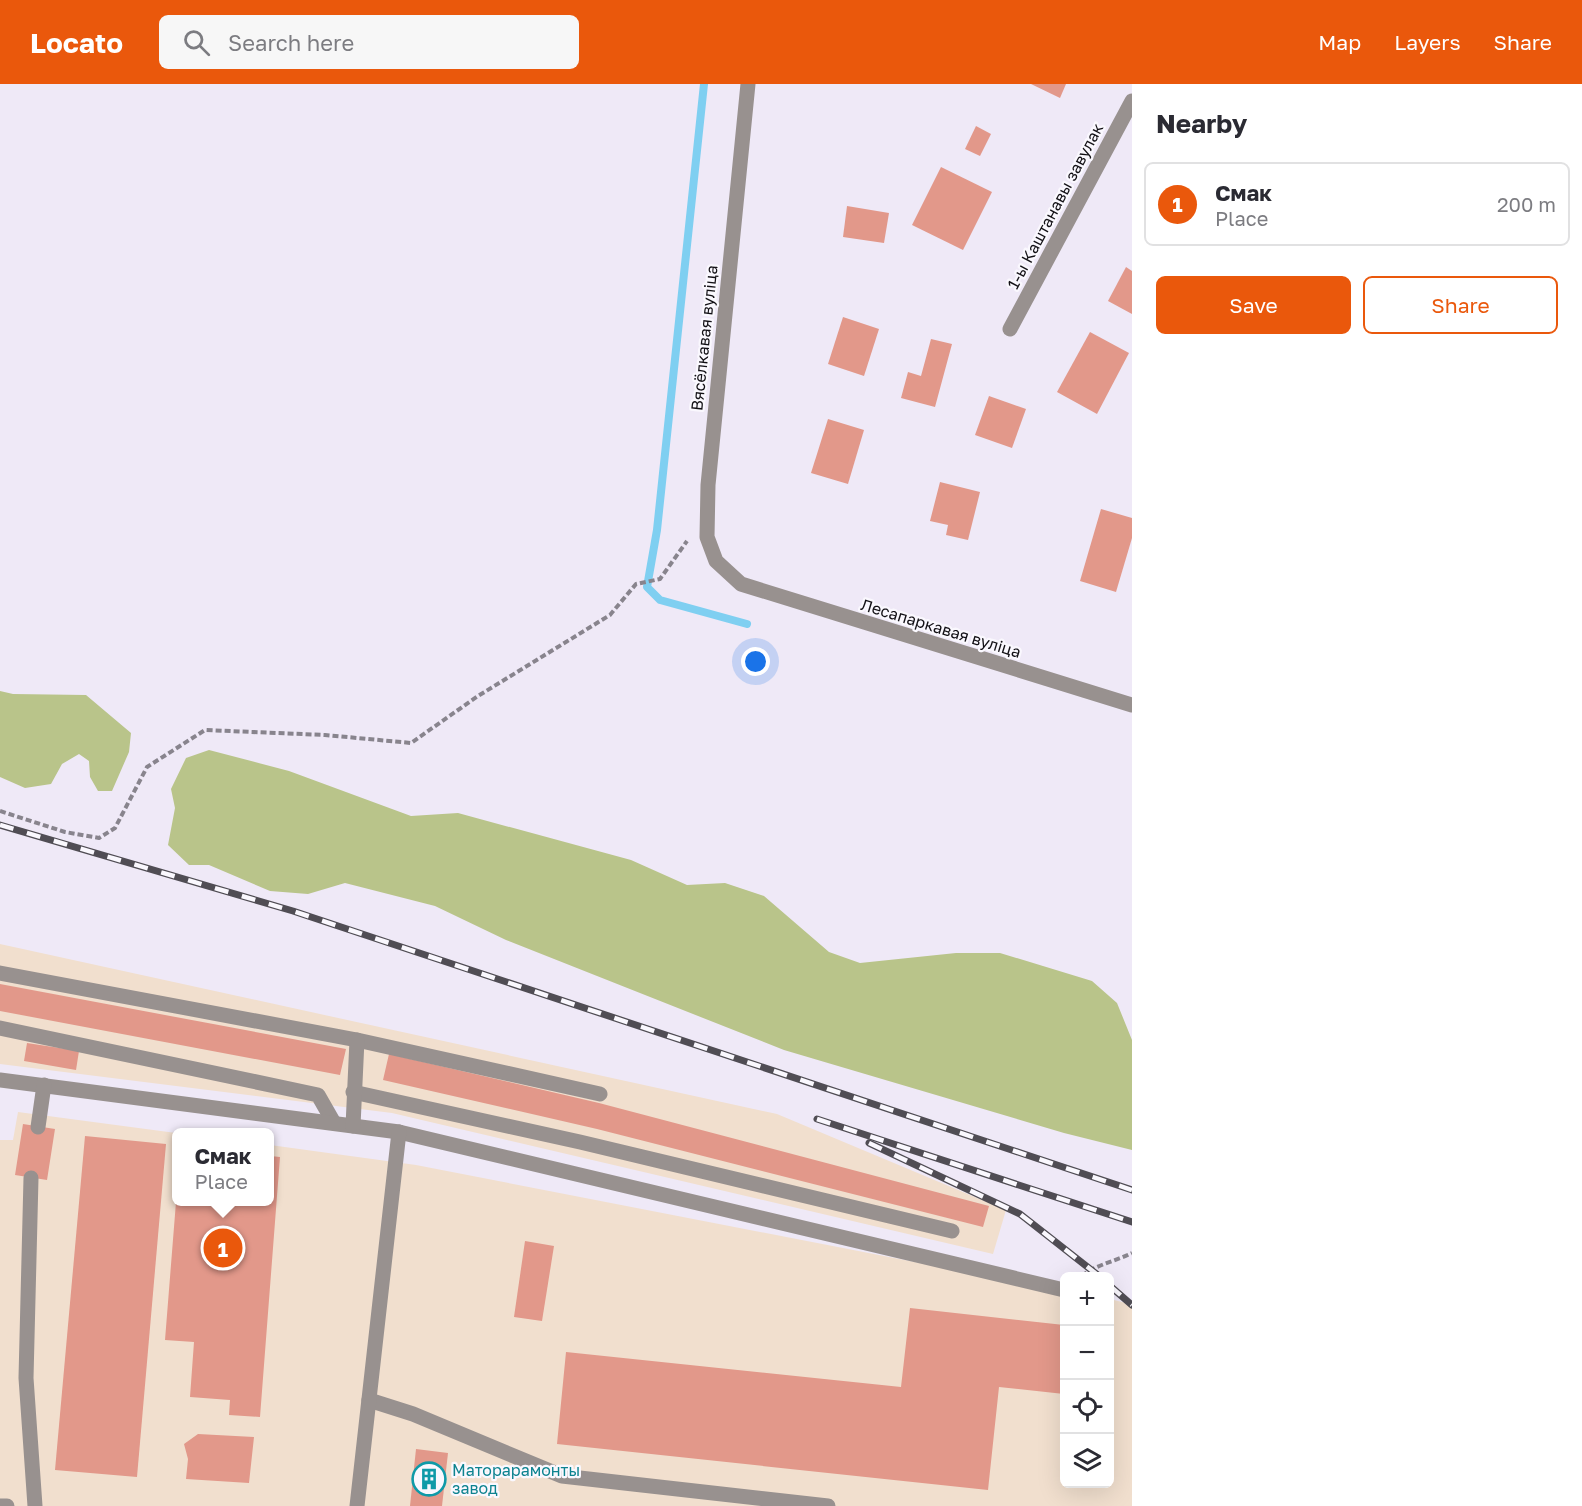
<!DOCTYPE html>
<html lang="en">
<head>
<meta charset="utf-8">
<style>
  body { margin:0; font-family:"Golos Text",sans-serif; background:#f7f7f7; color:#2b2b33 }
  .controls { position:absolute; right:18px; bottom:18px; display:grid; overflow:hidden; border-radius:9px; box-shadow:0 6px 24px #0002 }
  .controls button { width:54px; height:54px; display:grid; place-items:center; padding:0; border:0; border-bottom:2px solid #e1e1e2; background:#fff; color:#2b2b33; font:30px sans-serif }
  .you { position:absolute; left:756px; top:578px; width:21px; height:21px; margin:-15px; border:4px solid #fff; border-radius:50%; background:#1a73e8; box-shadow:0 0 0 9px #1a73e833 }
  .badge { display:grid; place-items:center; width:39px; height:39px; border-radius:50%; background:#ea580c; color:#fff; font-size:20px; font-weight:700 }
  .pin { position:absolute; translate:-50% -50%; border:3px solid #fff; box-shadow:0 2px 6px #0006 }
  .popup { position:absolute; left:172px; top:1044px; width:102px; height:78px; box-sizing:border-box; display:grid; place-content:center; border-radius:9px; background:#fff; filter:drop-shadow(0 2px 4px #0005); font-size:20px; white-space:nowrap; color:#7c7c81 }
  .popup b { font-size:22px; color:#2b2b33 }
  .popup::after { content:''; position:absolute; left:50%; top:100%; margin-left:-12px; border:12px solid transparent; border-top-color:#fff }
  .list { margin:0; padding:0; list-style:none }
  h2 { display:flex; justify-content:space-between; align-items:center; height:78px; margin:0; padding:0 24px; font-size:26px }
  h2 small { font-size:20px; font-weight:400; color:#7c7c81 }
  .list li { display:grid; grid-template-columns:39px 1fr auto; gap:18px; align-items:center; box-sizing:border-box; height:84px; margin:0 12px 12px; padding:0 12px; border:2px solid #e1e1e2; border-radius:9px }
  .list b { display:block; font-size:22px; white-space:nowrap }
  .list p { margin:0; font-size:20px; white-space:nowrap; color:#7c7c81 }
  .list em { font-size:20px; font-style:normal; color:#7c7c81 }
  .actions { display:flex; gap:12px; padding:18px 24px }
  .actions a { flex:1; padding:14px 0; border:2px solid #ea580c; border-radius:9px; text-align:center; font-size:21px; color:#ea580c }
  .actions .main { background:#ea580c; color:#fff }
  .icon { flex:none; width:33px; height:33px; fill:none; stroke:currentColor; stroke-width:2; stroke-linecap:round; stroke-linejoin:round }
  .map { position:relative; flex:none; width:1132px; height:1422px; overflow:hidden }
  header { display:flex; align-items:center; gap:36px; box-sizing:border-box; height:84px; padding:0 30px; background:#ea580c; color:#fff }
  header strong { font-size:28px }
  nav { display:flex; gap:33px; margin-inline-start:auto; font-size:21px }
  .search { width:420px; height:54px; background:#f7f7f7; display:flex; align-items:center; gap:15px; box-sizing:border-box; padding:0 21px; border-radius:9px; color:#7c7c81; font-size:22px }
  main { display:flex }
  aside { flex:1; background:#fff }
  .map>svg:first-child { display:block }
  .industrial { fill:#f1dfce }
  .green { fill:#b9c48a }
  .lines { fill:none; stroke-linecap:round; stroke-linejoin:round }
  .stream { stroke:#7fcff1; stroke-width:8 }
  .building { fill:#e2988a }
  .path { stroke:#88848d; stroke-width:4; stroke-dasharray:6 3; stroke-linecap:butt }
  .service { stroke:#98918f; stroke-width:15 }
  .minor { stroke:#98918f; stroke-width:15 }
  .rail-casing { stroke:#504d54; stroke-width:7 }
  .rail { stroke:#faf8fe; stroke-width:4.5; stroke-dasharray:14; stroke-linecap:butt }
  .labels { text-anchor:middle; stroke-width:4.5; stroke-linejoin:round; paint-order:stroke }
  .street-label { font-size:16px; fill:#121015; stroke:#faf8fe }
  .culture-label { font-size:16px; fill:#0d838f; stroke:#faf8fe; text-anchor:start }
</style>
</head>
<body>
<header>
<strong>Locato</strong>
<div class="search"><svg class="icon" aria-label="search" viewBox="0 0 24 24"><circle cx="10" cy="10" r="6"/><path d="M15 15l6 6"/></svg>Search here</div>
<nav><a>Map</a><a>Layers</a><a>Share</a></nav>
</header>
<main>
<div class="map">
<svg width="1132" height="1422" viewBox="0 0 1132 1422">
  <rect width="100%" height="100%" fill="#efe9f7"/>
  <g class="industrial">
    <polygon points="0,860 777,1030 1006,1126 993,1170 392,1029 0,980"/>
    <polygon points="18,1028 176,1049 176,1118 270,1118 270,1061 416,1081 1064,1207 1064,1400 1110,1400 1110,1215 1126,1219 1132,1221 1132,1422 0,1422 0,1056 13,1056"/>
  </g>
  <g class="green">
    <polygon points="0,607 13,610 86,611 131,649 129,668 112,707 98,707 90,693 89,677 79,670 62,680 51,700 25,704 0,693"/>
    <polygon points="209,666 289,687 411,732 458,729 631,776 687,801 725,799 764,812 829,868 860,879 956,869 1000,869 1092,897 1117,919 1132,956 1132,1066 1064,1049 784,966 506,856 435,822 345,799 308,810 270,807 209,781 189,781 168,761 175,724 171,705 186,674"/>
  </g>
  <g class="lines">
    <polyline class="stream" points="704,0 657,446 647,503 660,516 747,540"/>
  </g>
  <g class="building">
    <polygon points="1031,0 1066,0 1060,14"/>
    <polygon points="976,42 991,50 980,72 965,65"/>
    <polygon points="941,83 992,108 963,166 912,141"/>
    <polygon points="847,122 889,129 884,159 843,153"/>
    <polygon points="1126,183 1132,187 1132,230 1108,217"/>
    <polygon points="843,233 879,245 864,292 828,280"/>
    <polygon points="1090,248 1129,269 1097,330 1057,308"/>
    <polygon points="931,255 952,260 935,323 901,314 908,288 921,292"/>
    <polygon points="989,312 1026,325 1012,364 975,351"/>
    <polygon points="828,335 864,346 848,400 811,389"/>
    <polygon points="940,398 980,408 968,456 946,451 948,441 930,437"/>
    <polygon points="1101,425 1132,434 1132,454 1116,508 1080,497"/>
    <polygon points="0,900 346,965 340,991 0,927"/>
    <polygon points="27,959 79,967 76,986 24,977"/>
    <polygon points="389,970 599,1019 989,1122 983,1143 597,1045 383,996"/>
    <polygon points="23,1040 55,1045 47,1096 15,1091"/>
    <polygon points="85,1052 166,1060 137,1393 55,1386"/>
    <polygon points="270,1072 280,1073 260,1333 229,1331 230,1316 190,1313 194,1258 165,1256 176,1118 270,1118"/>
    <polygon points="525,1157 554,1162 542,1237 514,1233"/>
    <polygon points="910,1224 1064,1241 1064,1310 999,1303 988,1406 557,1360 566,1268 901,1303"/>
    <polygon points="198,1350 254,1353 249,1399 186,1395 188,1375 184,1360"/>
    <polygon points="416,1365 448,1369 442,1422 410,1422"/>
  </g>
  <g class="lines">
    <g class="path">
      <polyline points="0,727 65,748 99,754 115,744 147,683 205,646 325,651 411,659 478,612 610,531 636,500 660,495 687,457"/>
      <path d="M1082 1192C1095 1181 1116 1177 1132 1169"/>
    </g>
    <g class="service">
      <polyline points="0,889 357,956 600,1010"/>
      <polyline points="0,944 318,1011 334,1039"/>
      <polyline points="0,996 399,1048 1064,1206"/>
      <polyline points="353,1008 580,1058 952,1147"/>
      <polyline points="353,1042 357,956"/>
      <polyline points="38,1043 44,1001"/>
      <polyline points="31,1094 26,1294 35,1422"/>
      <polyline points="369,1316 413,1330 562,1392 828,1422"/>
      <polyline points="0,1422 7,1422"/>
      <polyline points="357,1422 399,1048"/>
    </g>
    <g class="minor">
      <polyline points="748,0 708,401 707,453 716,477 741,500 1132,621"/>
      <polyline points="1010,245 1132,17"/>
    </g>
    <defs>
      <g id="rail">
        <polyline points="0,741 293,827 1132,1106"/>
        <polyline points="817,1035 1132,1138"/>
        <polyline points="869,1059 1020,1130 1099,1192"/>
        <polyline points="1110,1202 1132,1221"/>
      </g>
    </defs>
    <use href="#rail" class="rail-casing"/>
    <use href="#rail" class="rail"/>
  </g>
  <defs>
    <symbol id="building-ring" viewBox="-11 -11 22 22"><circle r="9.5" fill="#faf8fe" stroke="#0f9aa8" stroke-width="1.5"/><path d="M-4-6H4V6H1V3H-1V6H-4ZM-2.5-4.3h1.7v1.8h-1.7ZM.8-4.3h1.7v1.8H.8ZM-2.5-1h1.7V.8h-1.7ZM.8-1h1.7V.8H.8Z" fill="#0f9aa8"/></symbol>
  </defs>
  <g fill-rule="evenodd">
    <use href="#building-ring" x="410" y="1376" width="38" height="38"/>
  </g>
  <g class="labels">
    <g class="street-label">
      <text transform="translate(1055 122) rotate(-62)" y="6">1-ы Каштанавы завулак</text>
      <text transform="translate(704 254) rotate(-84)" y="6">Вясёлкавая вуліца</text>
      <text transform="translate(941 544) rotate(17)" y="6">Лесапаркавая вуліца</text>
    </g>
    <g class="culture-label">
      <text x="452" y="1392">Маторарамонты<tspan x="452" dy="18">завод</tspan></text>
    </g>
  </g>
</svg>
<div class="controls">
<button>+</button>
<button>−</button>
<button><svg class="icon" aria-label="locate" viewBox="0 0 24 24"><circle cx="12" cy="12" r="6"/><path d="M12 2v4M12 18v4M2 12h4M18 12h4"/></svg></button>
<button><svg class="icon" aria-label="layers" viewBox="0 0 24 24"><path d="M12 4l9 5-9 5-9-5zM3 14l9 5 9-5"/></svg></button>
</div>
<div class="you"></div>
<div class="pin badge" style="left:223px;top:1164px">1</div>
<div class="popup"><b>Смак</b>Place</div>
</div>
<aside>
<h2>Nearby<small></small></h2>
<ul class="list">
<li><span class="badge">1</span><div><b>Смак</b><p>Place</p></div><em>200 m</em></li>
</ul>
<div class="actions"><a class="main">Save</a><a>Share</a></div>
</aside>
</main>
</body>
</html>
